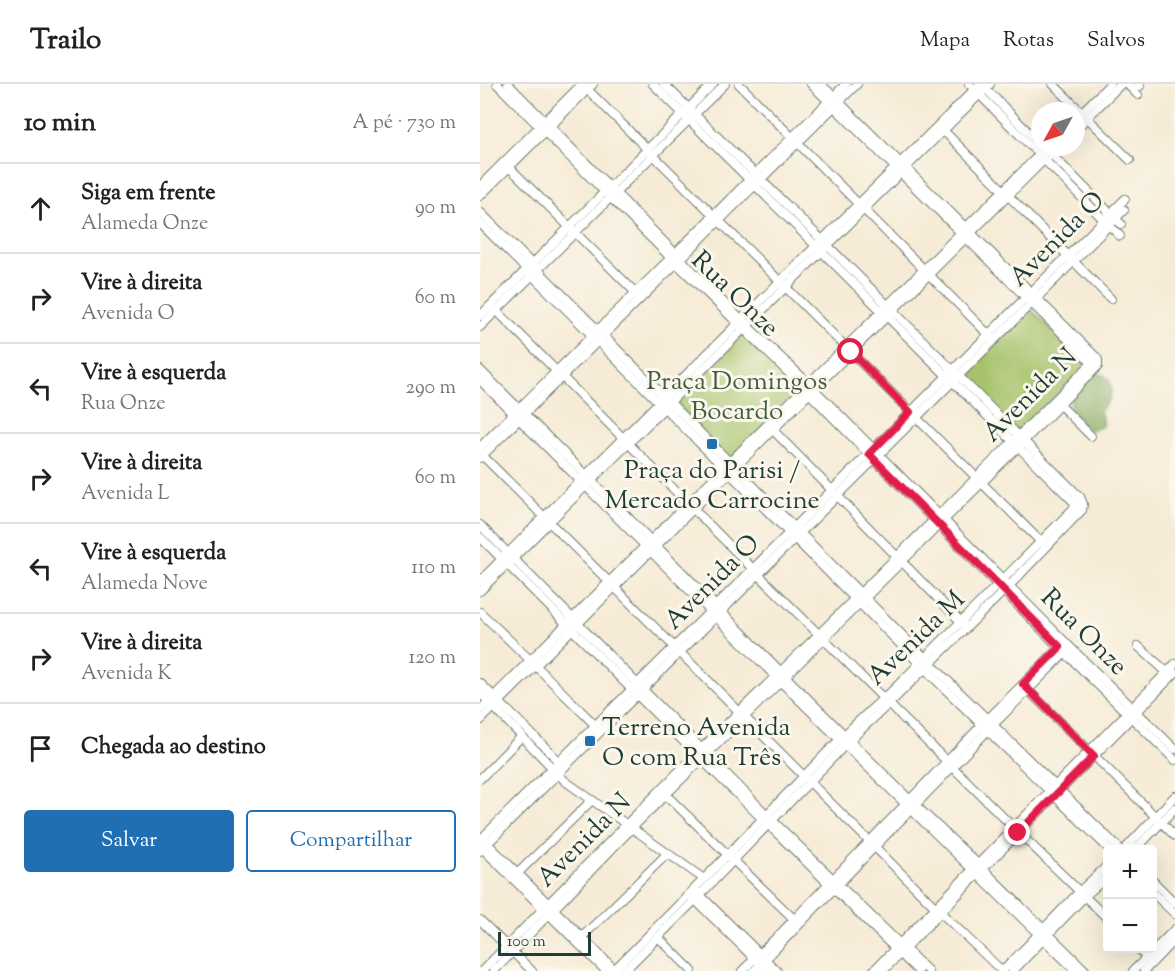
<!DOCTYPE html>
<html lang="pt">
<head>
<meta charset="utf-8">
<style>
  body { margin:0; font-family:"Sorts Mill Goudy",serif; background:#f2f2f2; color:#222 }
  .controls { position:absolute; right:18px; bottom:18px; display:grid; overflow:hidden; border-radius:6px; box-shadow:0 6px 24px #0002 }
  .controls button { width:54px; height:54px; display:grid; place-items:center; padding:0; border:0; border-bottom:2px solid #e0e0e0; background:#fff; color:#222; font:30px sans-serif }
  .compass { position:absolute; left:551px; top:18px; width:54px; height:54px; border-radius:50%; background:#fff; box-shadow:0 6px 24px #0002; rotate:230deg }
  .scale { position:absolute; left:18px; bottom:15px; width:93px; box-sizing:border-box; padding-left:6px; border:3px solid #1f3d34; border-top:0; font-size:16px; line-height:21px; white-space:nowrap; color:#1f3d34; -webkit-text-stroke:4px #fbf7ec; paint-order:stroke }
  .stop { position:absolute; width:18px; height:18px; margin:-14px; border:4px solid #e11d48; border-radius:50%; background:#fff }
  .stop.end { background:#e11d48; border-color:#fff; box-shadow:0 2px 6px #0008 }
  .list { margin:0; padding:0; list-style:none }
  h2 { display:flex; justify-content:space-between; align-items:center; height:78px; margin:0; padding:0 24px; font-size:26px }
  h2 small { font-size:20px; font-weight:400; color:#767676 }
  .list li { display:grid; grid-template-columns:39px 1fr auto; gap:18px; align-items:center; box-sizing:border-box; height:90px; padding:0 24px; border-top:2px solid #e0e0e0 }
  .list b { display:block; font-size:22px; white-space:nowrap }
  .list p { margin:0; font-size:20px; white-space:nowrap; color:#767676 }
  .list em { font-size:20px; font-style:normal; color:#767676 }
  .actions { display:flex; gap:12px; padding:18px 24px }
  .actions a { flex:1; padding:14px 0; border:2px solid #1f6fb2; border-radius:6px; text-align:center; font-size:21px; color:#1f6fb2 }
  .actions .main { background:#1f6fb2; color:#fff }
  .icon { flex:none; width:33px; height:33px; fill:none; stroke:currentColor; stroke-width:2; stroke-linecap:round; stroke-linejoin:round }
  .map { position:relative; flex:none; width:695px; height:887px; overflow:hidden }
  header { display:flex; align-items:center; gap:36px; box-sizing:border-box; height:84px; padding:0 30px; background:#fff; border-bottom:2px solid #e0e0e0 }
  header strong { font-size:28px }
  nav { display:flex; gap:33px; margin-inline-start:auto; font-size:21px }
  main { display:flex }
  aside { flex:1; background:#fff }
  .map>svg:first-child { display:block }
  .green { fill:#a6c26a; stroke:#62804f; stroke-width:1.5 }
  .forest { fill:#84a85e; stroke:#527249; stroke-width:1.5 }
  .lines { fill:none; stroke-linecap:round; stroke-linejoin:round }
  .street-casing { stroke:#6a7a6d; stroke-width:10 }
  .street { stroke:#fff; stroke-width:8 }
  .route { stroke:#e11d48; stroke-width:8 }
  .poi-dot { fill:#1f6fb2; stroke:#fbf7ec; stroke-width:2 }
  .labels { text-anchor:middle; stroke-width:6; stroke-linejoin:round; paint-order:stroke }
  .street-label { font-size:26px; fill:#1f3d34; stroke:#fbf7ec }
  .park-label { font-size:26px; fill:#415e42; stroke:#fbf7ec }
  .poi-label { font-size:26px; fill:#1f3d34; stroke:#fbf7ec }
</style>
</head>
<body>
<header>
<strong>Trailo</strong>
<nav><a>Mapa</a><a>Rotas</a><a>Salvos</a></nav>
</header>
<main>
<aside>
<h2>10 min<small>A pé · 730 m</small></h2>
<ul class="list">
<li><svg class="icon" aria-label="ahead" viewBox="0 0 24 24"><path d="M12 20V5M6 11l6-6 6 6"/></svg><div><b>Siga em frente</b><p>Alameda Onze</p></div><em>90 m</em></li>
<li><svg class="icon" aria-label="right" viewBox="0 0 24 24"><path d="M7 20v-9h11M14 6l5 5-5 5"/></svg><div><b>Vire à direita</b><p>Avenida O</p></div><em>60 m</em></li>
<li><svg class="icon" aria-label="left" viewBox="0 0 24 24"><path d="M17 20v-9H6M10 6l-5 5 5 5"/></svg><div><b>Vire à esquerda</b><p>Rua Onze</p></div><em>290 m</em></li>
<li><svg class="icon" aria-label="right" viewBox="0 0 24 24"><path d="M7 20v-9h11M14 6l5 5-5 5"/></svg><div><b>Vire à direita</b><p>Avenida L</p></div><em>60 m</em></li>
<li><svg class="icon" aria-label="left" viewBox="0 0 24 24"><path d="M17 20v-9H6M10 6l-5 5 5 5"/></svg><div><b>Vire à esquerda</b><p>Alameda Nove</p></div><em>110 m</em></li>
<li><svg class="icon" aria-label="right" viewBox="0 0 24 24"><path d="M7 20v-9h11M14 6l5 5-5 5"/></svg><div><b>Vire à direita</b><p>Avenida K</p></div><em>120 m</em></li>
<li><svg class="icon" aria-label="arrive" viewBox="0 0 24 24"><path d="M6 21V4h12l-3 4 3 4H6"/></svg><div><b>Chegada ao destino</b></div></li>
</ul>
<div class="actions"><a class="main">Salvar</a><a>Compartilhar</a></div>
</aside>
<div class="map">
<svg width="695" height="887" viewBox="0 0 695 887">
  <rect width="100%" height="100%" fill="#fbf7ec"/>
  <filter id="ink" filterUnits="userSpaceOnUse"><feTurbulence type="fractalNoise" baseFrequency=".0167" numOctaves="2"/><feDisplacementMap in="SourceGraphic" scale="12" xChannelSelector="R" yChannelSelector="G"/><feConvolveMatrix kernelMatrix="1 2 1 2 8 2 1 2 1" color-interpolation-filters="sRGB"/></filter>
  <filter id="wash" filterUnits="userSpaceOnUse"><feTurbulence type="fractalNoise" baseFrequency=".008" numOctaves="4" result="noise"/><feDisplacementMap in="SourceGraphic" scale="24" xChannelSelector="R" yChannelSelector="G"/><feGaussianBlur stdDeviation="1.35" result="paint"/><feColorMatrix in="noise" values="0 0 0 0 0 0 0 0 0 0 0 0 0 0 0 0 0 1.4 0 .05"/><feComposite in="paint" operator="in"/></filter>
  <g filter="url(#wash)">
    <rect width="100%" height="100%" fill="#f6ebd6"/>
    <g class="green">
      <polygon points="550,224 606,281 573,314 536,347 483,293 513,261"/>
      <polygon points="263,247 323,304 250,377 192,317"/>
    </g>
    <path class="forest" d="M617 289C630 290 634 304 629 315 627 320 623 323 620 327L623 338 622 342C610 350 603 345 597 333 589 330 590 321 591 314 600 306 607 294 617 289Z"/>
  </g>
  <g filter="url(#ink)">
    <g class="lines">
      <defs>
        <g id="street">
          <polyline points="17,0 191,174 324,304 575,559 695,676"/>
          <polyline points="28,0 261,236 328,299 593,566 695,665"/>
          <polyline points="102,0 563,460"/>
          <polyline points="173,0 600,424"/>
          <polyline points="259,0 512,254"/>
          <polyline points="331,0 615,282"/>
          <polyline points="489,0 640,152"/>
          <polyline points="573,0 650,76"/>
          <polyline points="647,0 658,11"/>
          <polyline points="658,0 660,2"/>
          <polyline points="502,1 560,60"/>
          <polyline points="596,34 630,0"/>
          <polyline points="461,44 631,215"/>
          <polyline points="596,45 641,0"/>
          <polyline points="568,67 641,140"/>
          <polyline points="24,78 157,210"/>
          <polyline points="0,102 102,0"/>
          <polyline points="0,112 113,0"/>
          <polyline points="0,128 464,593 641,766"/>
          <polyline points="0,139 456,596 630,766"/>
          <polyline points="11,221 278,490 533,743 628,835"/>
          <polyline points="0,232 233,0"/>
          <polyline points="0,243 245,0"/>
          <polyline points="0,286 106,391 306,593 435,721 503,785 606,887"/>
          <polyline points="0,296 301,598 596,887"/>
          <polyline points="578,319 611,352"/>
          <polyline points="291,344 484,541"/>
          <polyline points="0,363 366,0"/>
          <polyline points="0,369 455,823 522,887"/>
          <polyline points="0,374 377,0"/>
          <polyline points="0,441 292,736 448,887"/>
          <polyline points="0,453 216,670 438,887"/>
          <polyline points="0,497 261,236 500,0"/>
          <polyline points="0,507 510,0"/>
          <polyline points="0,528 50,576 118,644"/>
          <polyline points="658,562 690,591"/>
          <polyline points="0,599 81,679"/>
          <polyline points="546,604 695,752"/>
          <polyline points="0,609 85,697 224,795"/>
          <polyline points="0,626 567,63"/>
          <polyline points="0,637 577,63"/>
          <polyline points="0,695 42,652"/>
          <polyline points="183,708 317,838"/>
          <polyline points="0,756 645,115"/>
          <polyline points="5,757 136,887"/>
          <polyline points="1,763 126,887"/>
          <polyline points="644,766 695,712"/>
          <polyline points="655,766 695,724"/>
          <polyline points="0,767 594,177 644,126"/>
          <polyline points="38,789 112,716"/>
          <polyline points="672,796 695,819"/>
          <polyline points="217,808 297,887"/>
          <polyline points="672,808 695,830"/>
          <polyline points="213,814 287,887"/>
          <polyline points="0,836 52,887"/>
          <polyline points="102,853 188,769"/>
          <polyline points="178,853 212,887"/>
          <polyline points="657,864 669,876"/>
          <polyline points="2,887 216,670 339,550 614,277 616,273"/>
          <polyline points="14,887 152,744 538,363 618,282 618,276 616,273 341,0"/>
          <path d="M133 887C188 832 242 777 296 721 334 682 371 642 413 606L597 421 600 413"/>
          <polyline points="144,887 215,816 370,656 418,611 530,501 600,428 602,426 603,420 600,413 342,156 184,0"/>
          <polyline points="262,887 301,849 502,641 582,561"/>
          <polyline points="274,887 513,641 588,566"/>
          <polyline points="393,887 695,580"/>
          <polyline points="403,887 695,589"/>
          <polyline points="523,887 600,807 628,781"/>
          <polyline points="533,887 605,812 628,792"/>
          <polyline points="653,887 695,845"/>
          <polyline points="664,887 695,855"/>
        </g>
      </defs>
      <use href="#street" class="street-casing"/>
      <use href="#street" class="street"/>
    </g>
  </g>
  <g class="lines" filter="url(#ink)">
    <polyline class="route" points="371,268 430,328 389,370 580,563 543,600 614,672 538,749"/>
  </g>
  <g class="poi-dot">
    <rect x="226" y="354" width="12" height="12" rx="3"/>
    <rect x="104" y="651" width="12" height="12" rx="3"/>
  </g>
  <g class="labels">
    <g class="street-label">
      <text transform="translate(576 154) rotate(-45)" y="9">Avenida O</text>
      <text transform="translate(256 209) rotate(44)" y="9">Rua Onze</text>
      <text transform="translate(549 310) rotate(-45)" y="9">Avenida N</text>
      <text transform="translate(231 497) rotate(-45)" y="9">Avenida O</text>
      <text transform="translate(605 547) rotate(45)" y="9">Rua Onze</text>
      <text transform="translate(435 553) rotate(-44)" y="9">Avenida M</text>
      <text transform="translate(103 755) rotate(-45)" y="9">Avenida N</text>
    </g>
    <g class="park-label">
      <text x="257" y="305">Praça Domingos<tspan x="257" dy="30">Bocardo</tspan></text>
    </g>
    <g class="poi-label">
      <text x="232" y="394">Praça do Parisi /<tspan x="232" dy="30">Mercado Carrocine</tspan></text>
      <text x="122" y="651" text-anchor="start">Terreno Avenida<tspan x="122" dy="30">O com Rua Três</tspan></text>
    </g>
  </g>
</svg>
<div class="controls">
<button>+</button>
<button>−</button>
</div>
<svg class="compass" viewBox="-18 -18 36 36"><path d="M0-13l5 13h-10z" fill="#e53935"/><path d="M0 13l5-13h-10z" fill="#767676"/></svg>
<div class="scale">100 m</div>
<div class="stop" style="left:371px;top:268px"></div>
<div class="stop end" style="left:538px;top:749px"></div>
</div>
</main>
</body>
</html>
